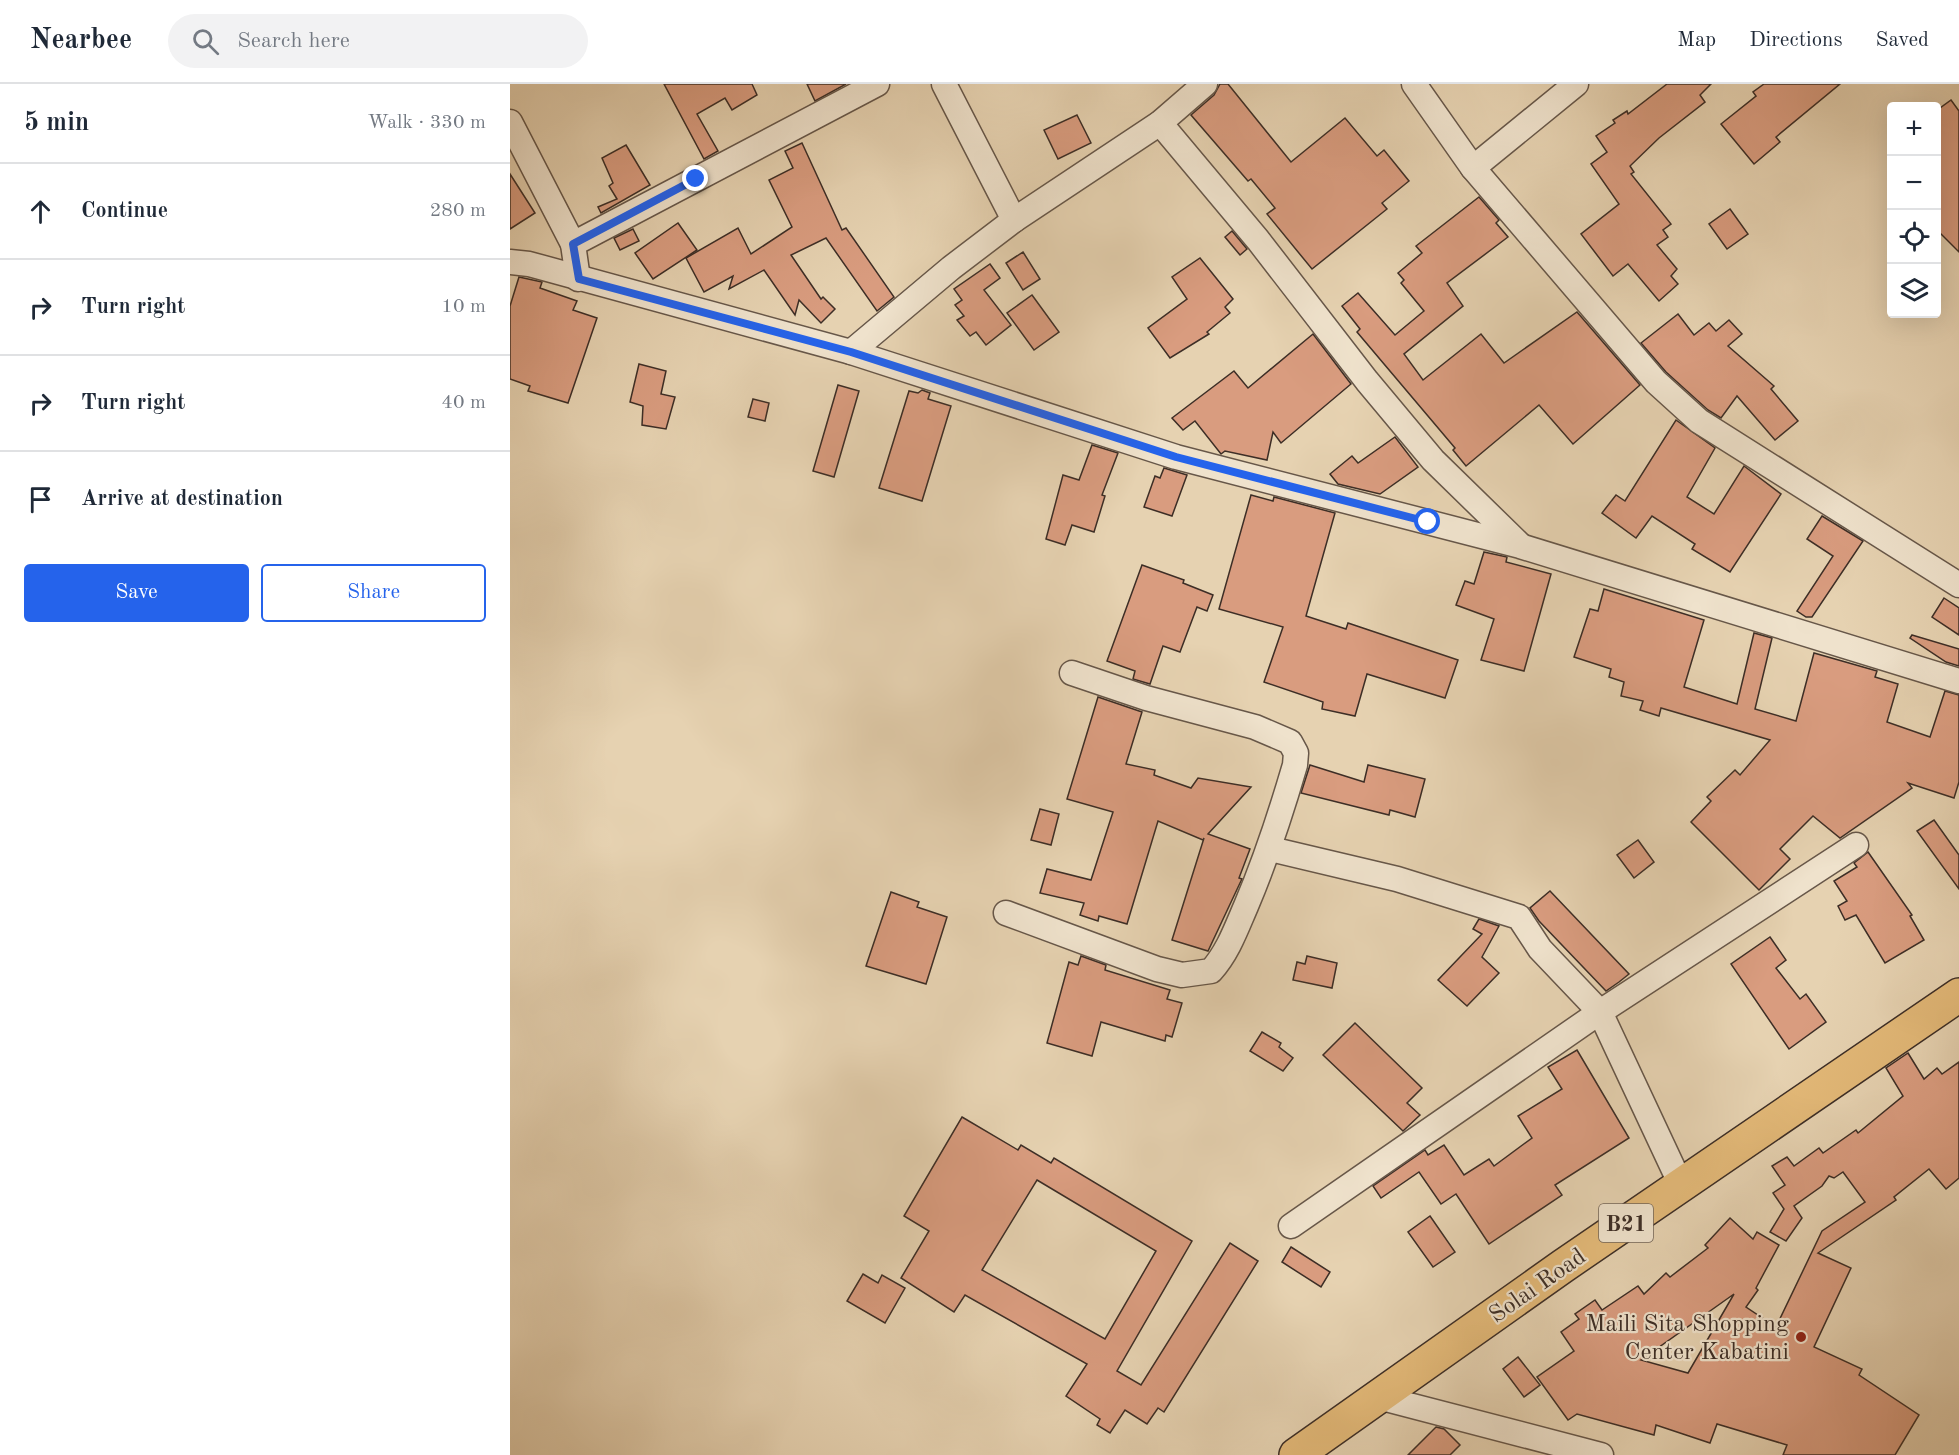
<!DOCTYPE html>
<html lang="en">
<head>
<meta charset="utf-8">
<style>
  body { margin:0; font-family:"Old Standard TT",serif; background:#f2f2f3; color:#1f2937 }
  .controls { position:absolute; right:18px; top:18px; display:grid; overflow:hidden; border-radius:6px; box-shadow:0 6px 24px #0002 }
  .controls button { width:54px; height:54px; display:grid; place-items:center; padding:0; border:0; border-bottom:2px solid #e0e1e3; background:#fff; color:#1f2937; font:30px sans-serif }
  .stop { position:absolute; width:18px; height:18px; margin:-14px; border:4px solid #2563eb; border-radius:50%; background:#fff }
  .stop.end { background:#2563eb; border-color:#fff; box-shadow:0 2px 6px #0008 }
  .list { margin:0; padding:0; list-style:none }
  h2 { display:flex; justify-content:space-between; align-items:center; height:78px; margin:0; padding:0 24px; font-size:26px }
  h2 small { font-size:20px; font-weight:400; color:#747a83 }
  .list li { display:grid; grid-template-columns:39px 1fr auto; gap:18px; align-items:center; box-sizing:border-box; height:96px; padding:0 24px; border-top:2px solid #e0e1e3 }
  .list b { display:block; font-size:22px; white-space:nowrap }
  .list em { font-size:20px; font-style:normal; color:#747a83 }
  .actions { display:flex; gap:12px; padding:18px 24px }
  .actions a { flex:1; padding:14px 0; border:2px solid #2563eb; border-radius:6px; text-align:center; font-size:21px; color:#2563eb }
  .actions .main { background:#2563eb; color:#fff }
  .icon { flex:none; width:33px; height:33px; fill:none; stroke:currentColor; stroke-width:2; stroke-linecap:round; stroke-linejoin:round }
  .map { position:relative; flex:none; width:1449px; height:1371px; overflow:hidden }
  header { display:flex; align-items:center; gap:36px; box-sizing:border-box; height:84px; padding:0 30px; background:#fff; border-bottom:2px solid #e0e1e3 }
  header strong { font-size:28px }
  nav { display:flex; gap:33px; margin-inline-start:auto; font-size:21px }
  .search { width:420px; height:54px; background:#f2f2f3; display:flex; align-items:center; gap:15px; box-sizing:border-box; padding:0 21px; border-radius:33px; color:#747a83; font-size:22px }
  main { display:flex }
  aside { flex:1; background:#fff }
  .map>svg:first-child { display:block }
  .building { fill:#d99c7f; stroke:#3d2e26; stroke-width:1.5; fill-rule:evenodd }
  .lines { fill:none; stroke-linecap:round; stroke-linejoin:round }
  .street-casing { stroke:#675749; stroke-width:27 }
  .highway-casing { stroke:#3d2e26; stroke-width:36 }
  .street { stroke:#efe2cc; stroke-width:24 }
  .highway { stroke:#e3b978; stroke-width:33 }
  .route { stroke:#2563eb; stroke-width:8 }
  .poi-dot { fill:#8f2418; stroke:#efe2cc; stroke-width:2 }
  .labels { text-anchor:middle; stroke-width:4.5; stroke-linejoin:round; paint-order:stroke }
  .shield { fill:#efe2cc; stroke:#726458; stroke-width:1.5 }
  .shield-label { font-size:22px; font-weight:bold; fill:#3d2e26 }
  .street-label { font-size:24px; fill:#3d2e26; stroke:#efe2cc }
  .poi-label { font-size:24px; fill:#3d2e26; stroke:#efe2cc; text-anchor:end }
</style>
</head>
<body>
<header>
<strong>Nearbee</strong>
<div class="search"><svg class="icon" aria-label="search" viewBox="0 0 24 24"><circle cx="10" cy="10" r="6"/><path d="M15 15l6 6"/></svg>Search here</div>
<nav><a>Map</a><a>Directions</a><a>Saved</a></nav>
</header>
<main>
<aside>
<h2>5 min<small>Walk · 330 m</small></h2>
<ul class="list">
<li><svg class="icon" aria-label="ahead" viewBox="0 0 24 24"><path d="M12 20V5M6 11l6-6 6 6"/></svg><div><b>Continue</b></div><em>280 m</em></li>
<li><svg class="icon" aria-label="right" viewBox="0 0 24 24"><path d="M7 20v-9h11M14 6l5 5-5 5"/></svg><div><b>Turn right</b></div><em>10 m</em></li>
<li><svg class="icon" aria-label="right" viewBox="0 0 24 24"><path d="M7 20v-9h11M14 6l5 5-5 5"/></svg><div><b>Turn right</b></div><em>40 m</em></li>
<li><svg class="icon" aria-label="arrive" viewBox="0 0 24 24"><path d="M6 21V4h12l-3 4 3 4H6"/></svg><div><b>Arrive at destination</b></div></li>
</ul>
<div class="actions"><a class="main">Save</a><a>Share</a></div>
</aside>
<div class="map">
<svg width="1449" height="1371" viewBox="0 0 1449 1371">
  <rect width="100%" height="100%" fill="#e6d2b1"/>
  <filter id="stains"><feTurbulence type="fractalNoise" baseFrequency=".00333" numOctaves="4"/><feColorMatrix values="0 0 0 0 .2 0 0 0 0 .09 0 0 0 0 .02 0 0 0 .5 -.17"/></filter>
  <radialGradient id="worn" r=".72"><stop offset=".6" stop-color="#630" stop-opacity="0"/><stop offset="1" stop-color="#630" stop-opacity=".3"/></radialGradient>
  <g class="building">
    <polygon points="154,0 242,0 247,11 222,26 215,14 187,30 208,67 194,75"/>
    <polygon points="297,0 336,0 305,17"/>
    <polygon points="710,0 718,0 781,78 835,34 867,72 874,66 899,97 872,119 877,125 802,185 757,130 765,124 741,95 738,97 681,31 704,11"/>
    <polygon points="1157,0 1201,0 1190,11 1195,18 1149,54 1120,82 1124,88 1121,90 1161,140 1153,146 1158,153 1147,161 1167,185 1161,192 1168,200 1149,217 1118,180 1103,192 1071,150 1109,120 1081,80 1097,68 1086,52 1105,39 1103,36 1117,27 1118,30"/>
    <polygon points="1254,0 1330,0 1266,53 1270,58 1244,80 1211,40 1246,12 1243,8"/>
    <polygon points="1441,16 1449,27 1449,168 1426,145 1426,27"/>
    <polygon points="567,31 581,59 548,75 534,46"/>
    <polygon points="292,59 332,146 336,144 384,213 367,227 316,154 281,171 311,215 313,213 325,225 311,239 289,216 285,231 254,186 219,205 223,192 194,208 176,174 228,144 241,170 282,143 259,96 283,84 275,67"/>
    <polygon points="116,61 140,101 91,129 88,123 107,115 99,102 103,99 92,74"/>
    <polygon points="0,90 25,129 0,145"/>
    <polygon points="969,113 989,136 986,139 998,153 937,199 953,222 894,270 913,296 971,250 994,279 1067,228 1130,301 1063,360 1029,321 956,382 943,366 945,364 847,248 850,245 832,222 848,209 885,251 914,227 891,199 894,196 888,189 912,169 906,162"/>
    <polygon points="1220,125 1238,150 1217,165 1199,140"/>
    <polygon points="168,139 187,166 143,195 125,169"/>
    <polygon points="123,145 129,157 110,166 104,154"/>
    <polygon points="722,147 737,165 730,171 715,153"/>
    <polygon points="513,168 530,195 513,206 496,179"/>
    <polygon points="690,174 723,215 715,223 720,229 697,248 699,250 660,274 638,244 677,215 662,193"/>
    <polygon points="480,180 490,194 474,206 501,241 476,261 466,248 460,252 447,236 454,232 445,221 452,216 444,205"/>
    <polygon points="9,193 32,198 30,204 67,217 63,226 87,234 58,319 18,307 20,302 0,295 0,222"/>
    <polygon points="522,211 549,248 524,266 497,229"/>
    <polygon points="1168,230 1184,251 1199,239 1206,247 1219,236 1232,250 1218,262 1264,302 1261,305 1288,337 1265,356 1227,312 1211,334 1198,326 1156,288 1131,259"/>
    <polygon points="803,250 841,300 771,359 763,348 757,376 715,367 711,370 685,337 673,346 662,334 724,287 738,304"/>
    <polygon points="129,280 156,287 151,310 165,313 156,345 132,341 133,322 120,318"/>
    <polygon points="328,301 349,307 324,393 303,387"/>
    <polygon points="412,306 420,309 418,315 441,322 412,417 369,404 399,307 408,309"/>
    <polygon points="243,315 259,319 255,337 238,333"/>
    <polygon points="1166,336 1205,364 1177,413 1204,430 1234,382 1271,410 1220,488 1182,465 1185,460 1142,432 1126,454 1092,429 1106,411 1115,417"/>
    <polygon points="885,353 908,383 870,410 828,400 820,390 842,372 848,379"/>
    <polygon points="582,361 608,369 592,411 595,412 584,448 562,441 555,461 536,455 553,391 569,396"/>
    <polygon points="654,384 677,391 662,432 634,423 645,392 650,394"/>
    <polygon points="741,411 763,417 764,413 825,429 796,532 836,545 838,539 948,576 935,614 857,590 845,632 812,625 813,618 754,598 773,543 709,525"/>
    <polygon points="1312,432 1353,457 1302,533 1296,533 1287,527 1323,472 1297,455"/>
    <polygon points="974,468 997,473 996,478 1041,490 1014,587 971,576 984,535 946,521 955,497 964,500"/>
    <polygon points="632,481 674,496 673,499 703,511 697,527 687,523 670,568 653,562 640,600 623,595 625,587 597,577"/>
    <polygon points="1094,505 1194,536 1174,603 1227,620 1244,549 1262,554 1245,625 1286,637 1304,569 1367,587 1365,593 1388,600 1377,638 1420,653 1435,607 1449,611 1449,698 1444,714 1398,699 1402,704 1330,754 1303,732 1270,765 1280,775 1249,806 1181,738 1201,717 1197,713 1225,686 1230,691 1260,656 1151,624 1149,632 1130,626 1133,617 1111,612 1114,598 1099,593 1101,585 1064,573 1080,525 1088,527"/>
    <polygon points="1434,514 1449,524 1449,551 1422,533"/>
    <polygon points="1402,551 1449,565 1449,582 1436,578 1400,554"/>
    <polygon points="588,613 632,628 616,680 645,686 644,691 681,704 688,694 741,703 698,750 740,765 729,794 732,795 730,799 698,867 662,856 694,754 693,756 648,737 617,840 589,832 588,837 570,831 574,819 530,809 537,785 581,796 603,728 557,715"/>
    <polygon points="800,681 854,698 858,681 915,695 905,733 880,726 879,731 791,709"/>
    <polygon points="530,725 549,730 541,761 521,756"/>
    <polygon points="1424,736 1449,771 1449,805 1407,747"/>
    <polygon points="1128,756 1144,778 1124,794 1107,771"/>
    <polygon points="1358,768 1402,831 1400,832 1414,856 1375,879 1346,831 1335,836 1328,822 1337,817 1324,797 1347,783 1344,779"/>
    <polygon points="1040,807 1119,890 1109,898 1096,907 1029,837 1020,824"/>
    <polygon points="381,808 409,818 407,823 437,833 416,900 356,882"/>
    <polygon points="969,835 989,842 972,873 989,889 957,922 928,896 972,850 963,845"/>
    <polygon points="1260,853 1276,876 1266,884 1290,915 1296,910 1316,938 1279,965 1221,880"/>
    <polygon points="571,872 596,881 595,886 660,906 657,915 672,919 662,953 656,951 655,957 591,938 582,972 537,959 559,878 568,881"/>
    <polygon points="797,872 827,879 822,904 783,896 787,878 795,880"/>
    <polygon points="845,939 912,1004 897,1019 910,1031 893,1047 813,971"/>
    <polygon points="752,948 771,959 769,963 783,974 773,987 740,967"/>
    <polygon points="1067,966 1119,1054 1045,1101 1052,1111 979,1160 946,1110 931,1120 909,1088 871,1114 863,1102 915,1066 918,1071 934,1061 954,1091 979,1075 984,1082 1022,1054 1008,1032 1052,1005 1038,983"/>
    <path d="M1398 969 1414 995 1427 984 1432 990 1449 978V1094L1436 1105 1419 1085 1384 1113 1386 1116 1308 1169 1341 1184 1304 1263 1352 1285 1349 1291 1409 1331 1385 1371H1273L1277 1361 1207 1340 1200 1359 1146 1341 1144 1351 1067 1330 1058 1336 1027 1293 1064 1267 1051 1248 1069 1235 1065 1230 1085 1216 1092 1226 1128 1202 1134 1210 1156 1189 1160 1193 1198 1164 1195 1161 1220 1134 1243 1155 1247 1148 1269 1161 1246 1204 1248 1206 1236 1223 1266 1243 1312 1147 1355 1118 1333 1088 1324 1094 1319 1092 1312 1102 1284 1122 1292 1134 1276 1157 1260 1148 1274 1125 1263 1109 1275 1101 1262 1082 1277 1073 1284 1082 1309 1064 1313 1069 1346 1046 1348 1049 1393 1012 1376 984ZM1224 1210 1178 1289 1131 1276Z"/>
    <path d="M452 1033 508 1066 511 1061 541 1079 544 1074 682 1157 607 1287 631 1301 720 1159 748 1177 654 1328 648 1324 637 1340 615 1326 600 1349 587 1341 590 1335 556 1312 577 1280 455 1211 444 1228 391 1194 419 1147 394 1132ZM527 1096 646 1167 595 1255 472 1186Z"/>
    <polygon points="920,1132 945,1168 923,1183 898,1148"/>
    <polygon points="781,1163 820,1188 811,1203 772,1178"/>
    <polygon points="353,1190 368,1199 372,1191 395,1204 375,1239 337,1217"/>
    <polygon points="1008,1273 1030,1301 1014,1313 993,1285"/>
    <polygon points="926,1343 934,1345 950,1361 940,1371 898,1371"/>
  </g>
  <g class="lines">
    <defs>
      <g id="street">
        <polyline points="434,0 504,136"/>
        <polyline points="904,0 963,84 1146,298 1189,337 1449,501"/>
        <polyline points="0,38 63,160"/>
        <polyline points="650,39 748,156 857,297 923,376 1009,460"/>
        <polyline points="963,84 1066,0"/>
        <polyline points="0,178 19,180 341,268 666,373 1010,462 1449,597"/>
        <polyline points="68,195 63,160 367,0"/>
        <polyline points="341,268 441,184 504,136 650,39 695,0"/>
        <polyline points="760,765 887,795 1009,833 1030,865 1090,928 1171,1101"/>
        <path d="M496 829 647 885 672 891 701 887C718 868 726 845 736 822 756 775 771 729 785 681L786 669 780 658 745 643 636 614 562 589"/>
        <polyline points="781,1142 1090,928 1346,761"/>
        <polyline points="868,1313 1091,1371"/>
      </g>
      <polyline id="highway" points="786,1371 1053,1182 1449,911"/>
    </defs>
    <use href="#street" class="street-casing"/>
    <use href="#highway" class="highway-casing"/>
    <use href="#street" class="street"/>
    <use href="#highway" class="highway"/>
  </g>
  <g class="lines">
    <polyline class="route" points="186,95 63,160 69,195 341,268 666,373 918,438"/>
  </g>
  <circle class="poi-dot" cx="1291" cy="1253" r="6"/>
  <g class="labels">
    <rect class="shield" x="1089" y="1120" width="54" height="38" rx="4.5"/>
    <g class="shield-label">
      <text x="1116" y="1147">B21</text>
    </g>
    <g class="street-label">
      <text transform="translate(1027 1201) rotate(-35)" y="8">Solai Road</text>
    </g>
    <g class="poi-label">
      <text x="1279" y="1247">Maili Sita Shopping<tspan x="1279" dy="28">Center Kabatini</tspan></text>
    </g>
  </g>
  <rect width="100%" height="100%" filter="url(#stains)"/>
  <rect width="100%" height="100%" fill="url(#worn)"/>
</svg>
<div class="controls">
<button>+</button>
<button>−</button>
<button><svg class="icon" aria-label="locate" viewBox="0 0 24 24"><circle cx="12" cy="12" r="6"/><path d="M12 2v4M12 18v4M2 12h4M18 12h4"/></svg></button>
<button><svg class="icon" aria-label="layers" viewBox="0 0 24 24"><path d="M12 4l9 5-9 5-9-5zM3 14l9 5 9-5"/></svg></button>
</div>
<div class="stop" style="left:918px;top:438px"></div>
<div class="stop end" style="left:186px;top:95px"></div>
</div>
</main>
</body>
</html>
